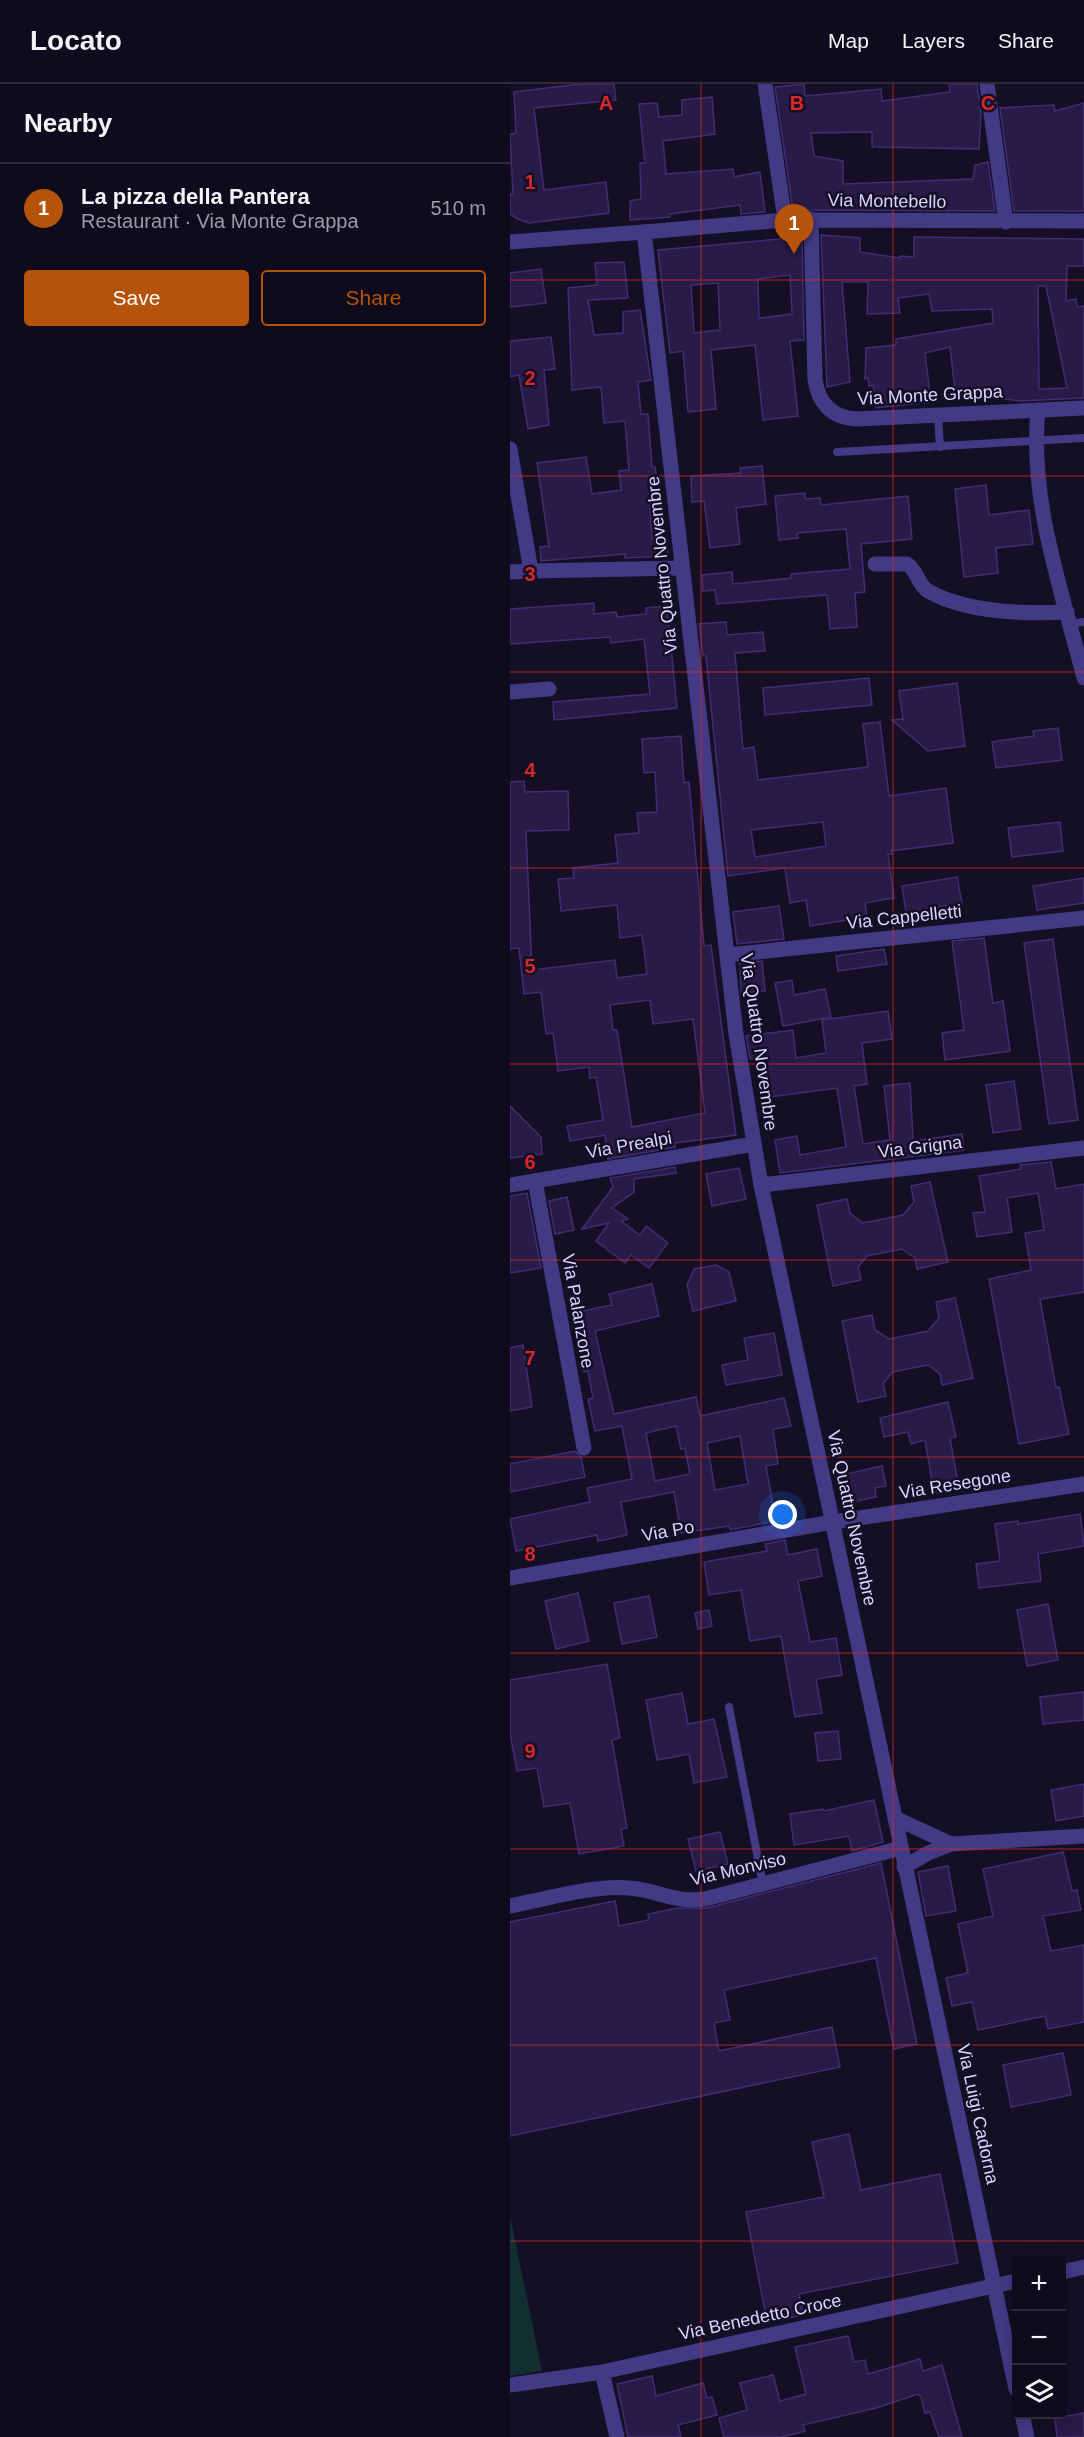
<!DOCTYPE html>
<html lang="en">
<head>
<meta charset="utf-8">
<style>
  body { margin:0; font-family:Arial,sans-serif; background:#191425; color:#f1f3f6 }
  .controls { position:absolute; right:18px; bottom:18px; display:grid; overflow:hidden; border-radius:6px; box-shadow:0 3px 15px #0003 }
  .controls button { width:54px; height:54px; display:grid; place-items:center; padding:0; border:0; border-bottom:2px solid #302b3b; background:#100b1c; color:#f1f3f6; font:30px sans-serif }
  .you { position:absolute; left:273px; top:1431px; width:21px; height:21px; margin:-15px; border:4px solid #fff; border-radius:50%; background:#1a73e8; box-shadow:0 0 0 9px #1a73e833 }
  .badge { display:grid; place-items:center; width:39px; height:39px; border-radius:50%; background:#b45309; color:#fff; font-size:20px; font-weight:700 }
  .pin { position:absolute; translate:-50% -50px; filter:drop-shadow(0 2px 3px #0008) }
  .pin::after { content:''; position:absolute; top:32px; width:21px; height:18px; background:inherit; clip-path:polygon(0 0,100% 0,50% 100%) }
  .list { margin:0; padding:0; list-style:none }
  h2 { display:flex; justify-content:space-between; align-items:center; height:78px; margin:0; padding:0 24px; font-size:26px }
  h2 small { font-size:20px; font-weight:400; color:#9c9ba3 }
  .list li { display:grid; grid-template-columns:39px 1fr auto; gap:18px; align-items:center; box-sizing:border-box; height:90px; padding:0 24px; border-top:2px solid #302b3b }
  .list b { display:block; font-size:22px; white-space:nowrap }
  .list p { margin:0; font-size:20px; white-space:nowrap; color:#9c9ba3 }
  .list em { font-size:20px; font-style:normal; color:#9c9ba3 }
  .actions { display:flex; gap:12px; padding:18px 24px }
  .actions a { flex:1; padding:14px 0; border:2px solid #b45309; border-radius:6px; text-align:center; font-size:21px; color:#b45309 }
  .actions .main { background:#b45309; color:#fff }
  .icon { flex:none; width:33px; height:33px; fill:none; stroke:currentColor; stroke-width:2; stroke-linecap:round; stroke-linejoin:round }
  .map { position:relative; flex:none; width:574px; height:2353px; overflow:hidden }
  header { display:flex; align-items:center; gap:36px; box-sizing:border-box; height:84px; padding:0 30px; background:#100b1c; border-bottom:2px solid #302b3b }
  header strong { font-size:28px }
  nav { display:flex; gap:33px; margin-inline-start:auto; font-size:21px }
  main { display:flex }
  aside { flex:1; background:#100b1c }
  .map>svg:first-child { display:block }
  .green { fill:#122e30 }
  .building { fill:#271b47; stroke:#402d73; stroke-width:1.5; fill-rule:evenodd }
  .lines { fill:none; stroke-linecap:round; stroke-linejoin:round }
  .service { stroke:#433a85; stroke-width:8 }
  .minor { stroke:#433a85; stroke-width:15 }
  .tertiary { stroke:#433a85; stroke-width:15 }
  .grid { fill:none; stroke:#d62828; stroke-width:1.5; stroke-opacity:0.55 }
  .labels { text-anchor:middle; stroke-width:5; stroke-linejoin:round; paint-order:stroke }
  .street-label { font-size:18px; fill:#dcd3ff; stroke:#150f26 }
  .grid-label { font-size:20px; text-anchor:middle; font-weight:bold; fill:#d62828; stroke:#150f26; stroke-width:5; stroke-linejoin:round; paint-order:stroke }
</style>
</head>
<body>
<header>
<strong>Locato</strong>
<nav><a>Map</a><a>Layers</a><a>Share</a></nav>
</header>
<main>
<aside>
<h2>Nearby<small></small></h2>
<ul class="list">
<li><span class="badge">1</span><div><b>La pizza della Pantera</b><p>Restaurant · Via Monte Grappa</p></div><em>510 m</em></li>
</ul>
<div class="actions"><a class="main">Save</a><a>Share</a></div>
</aside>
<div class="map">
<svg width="574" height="2353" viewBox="0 0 574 2353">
  <rect width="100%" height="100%" fill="#150f26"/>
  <polygon class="green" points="0,2132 32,2287 0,2292"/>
  <g class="building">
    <polygon points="71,0 104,0 106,16 24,24 34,106 96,98 99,129 19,139 8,135 0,130 0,110 3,110 0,50 6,49 4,8"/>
    <polygon points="294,0 295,12 371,5 372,17 440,8 439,0 467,0 471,29 469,65 362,63 362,48 301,49 304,72 333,77 333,100 463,95 465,81 478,78 485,127 283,126 265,3"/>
    <polygon points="202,13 205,50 153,57 156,90 223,85 224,93 250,88 255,128 231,130 230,121 160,130 160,133 120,136 120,117 131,115 130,79 135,79 129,20 147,19 149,33 172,31 172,16"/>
    <polygon points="574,19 574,127 504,127 490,24 544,21 545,27"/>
    <path d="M311 151 350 154V168L390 174V172L404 173V153L574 155V182H557L556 217 566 215 567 223 574 222V314L510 317 476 312 446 316 440 263 415 269 421 318 366 324 363 301 359 302 358 294 355 295 356 264 386 261V255L483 239 482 225 422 227 419 210 388 214 390 229 357 230 358 198H332L340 298 317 303ZM528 202H536L557 304 529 305Z"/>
    <path d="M292 153 294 256 280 257 288 332 253 336 245 261 201 266 206 325 178 328 173 267 160 269 148 166ZM280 191 282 230 249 234 248 195ZM208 199 210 246 184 249 181 201Z"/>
    <polygon points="114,178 118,214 78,216 84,251 113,249 113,228 130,226 141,296 128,298 131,330 138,330 142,383 145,383 148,404 139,405 142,455 157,455 158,472 115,474 115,470 31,477 30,463 39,462 27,379 76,373 82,410 111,406 109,387 119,386 115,337 94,339 91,303 62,306 58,204 87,201 85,179"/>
    <polygon points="31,185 36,219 0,223 0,189"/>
    <polygon points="41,253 45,285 34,286 39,341 18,345 9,291 0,293 0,257"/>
    <polygon points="252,382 256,420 226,424 230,460 200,464 194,417 182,418 181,392 231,389 230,384"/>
    <polygon points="476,401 479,431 519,426 523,460 486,464 488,489 454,493 445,405"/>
    <polygon points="295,409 295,415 310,414 311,421 398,412 402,455 351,460 355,508 345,509 347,543 320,545 317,511 207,520 205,506 193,507 192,491 222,488 223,500 281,494 281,490 340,485 336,445 287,449 288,454 269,456 265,412"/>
    <polygon points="84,519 84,530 106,528 107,533 136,530 136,524 157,522 167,624 44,636 43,618 140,610 134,555 101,559 100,553 0,560 0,525"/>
    <path d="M216 538 217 551 253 548 255 567 225 569 233 665 244 663 248 696 358 683 353 640 370 638 379 712 436 704 443 759 381 767 382 770H378L384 814 355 819 357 833 300 842 296 816 280 819 275 784 218 792 196 572H193L189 540ZM313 738 316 762 245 773 241 746Z"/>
    <polygon points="359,594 362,621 255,631 253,604"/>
    <polygon points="447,599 455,662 418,667 382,636 393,635 389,607"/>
    <polygon points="548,644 552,676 486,684 482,658 524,652 523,647"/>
    <path d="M171 652 174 699 179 698 194 862 201 861 226 1051 165 1059V1063L98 1075 95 1051 60 1057 57 1042 93 1036 86 993 80 994 79 983 48 987 43 949 36 950 31 908 14 910 9 864 0 865V698L14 697 15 708 58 707 59 746 16 747 22 886 105 876 107 894 137 890 132 851 110 854 107 821 51 827 48 795 64 794 63 784 108 779 105 751 129 749 127 729 147 728 145 688 134 689 132 655ZM140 916 143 940 183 935 195 1029 122 1043 107 946H103L100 921Z"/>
    <polygon points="550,738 553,767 502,773 498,744"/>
    <polygon points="447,793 452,819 396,828 392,802"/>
    <polygon points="574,794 574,819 527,826 523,802"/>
    <polygon points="269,822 274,855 227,860 223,828"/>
    <polygon points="474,854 483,919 493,917 500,967 435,976 432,949 454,946 442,857"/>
    <polygon points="543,855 568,1036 539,1040 514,859"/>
    <polygon points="374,865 377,880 328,887 326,872"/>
    <polygon points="252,877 255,907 231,909 230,879"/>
    <polygon points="282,896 284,911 315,905 321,933 273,942 265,899"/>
    <polygon points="378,927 382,955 352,959 357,1000 344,1002 353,1060 380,1056 374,1002 400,999 403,1057 452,1050 454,1066 270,1089 265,1056 287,1052 290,1071 336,1063 327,1004 253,1014 247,974 240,975 236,952 283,946 286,974 316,969 312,936"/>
    <polygon points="504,997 511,1045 483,1049 476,1001"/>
    <polygon points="0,1022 31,1053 32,1070 0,1074"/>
    <polygon points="541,1078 546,1105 574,1100 574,1208 530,1215 546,1304 549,1303 559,1350 509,1360 479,1195 521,1186 515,1149 534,1146 528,1109 497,1114 502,1148 467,1153 463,1129 475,1128 469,1092 511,1085 510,1081"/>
    <polygon points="165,1083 166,1089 124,1095 124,1108 102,1124 118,1135 111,1137 130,1151 136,1142 158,1159 139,1184 121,1171 115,1179 86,1157 99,1139 72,1145 103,1103 100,1094"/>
    <polygon points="229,1084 236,1115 202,1122 196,1090"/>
    <polygon points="420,1098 438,1178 407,1185 405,1174 392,1165 357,1172 348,1183 351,1196 323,1202 307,1121 337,1115 340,1129 353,1139 393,1131 404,1118 401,1102"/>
    <polygon points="17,1109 31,1184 0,1189 0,1112"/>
    <polygon points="57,1113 64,1146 45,1150 39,1117"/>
    <polygon points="206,1181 219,1188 226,1217 183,1227 177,1201 184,1185"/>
    <path d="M142 1200 149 1232 85 1247 104 1330 186 1313 190 1332 274 1314 281 1342 263 1345 268 1380 256 1382 263 1421 273 1419 276 1435 220 1446 219 1442 171 1449 164 1408 111 1418 117 1451 88 1457 87 1451 6 1467 0 1435 80 1418 77 1404 122 1395 112 1342 85 1347 78 1315 83 1314 78 1287 74 1288 62 1229 102 1221 99 1210ZM166 1342 171 1365 175 1364 180 1390 145 1397 136 1349ZM230 1352 238 1400 205 1406 197 1359Z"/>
    <polygon points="445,1214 463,1294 432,1301 430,1290 418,1281 382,1288 373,1300 376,1312 348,1318 332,1237 362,1231 365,1246 379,1255 418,1247 429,1234 426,1218"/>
    <polygon points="264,1249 272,1291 216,1301 212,1281 238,1276 234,1254"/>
    <polygon points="13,1261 22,1323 0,1327 0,1264"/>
    <polygon points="438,1318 446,1353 440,1354 449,1404 424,1409 415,1356 401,1360 398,1348 374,1353 370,1334"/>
    <polygon points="65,1367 71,1373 75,1393 0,1408 0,1380"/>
    <polygon points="372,1382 376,1402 365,1404 366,1413 342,1418 336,1390"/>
    <polygon points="570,1430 574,1462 528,1470 531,1497 469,1504 466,1480 490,1477 485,1440 508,1437 508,1440"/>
    <polygon points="275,1456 278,1471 307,1465 312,1492 288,1497 300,1558 326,1554 332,1591 306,1595 312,1629 285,1633 271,1552 240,1557 231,1506 199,1511 194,1478 257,1467 255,1460"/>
    <polygon points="68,1509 79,1557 46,1565 35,1517"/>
    <polygon points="139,1512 147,1553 112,1560 104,1519"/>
    <polygon points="538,1520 548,1576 517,1582 507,1526"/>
    <polygon points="199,1526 202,1542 188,1545 185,1529"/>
    <polygon points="97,1580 110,1654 102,1656 117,1744 111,1745 114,1762 69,1770 60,1719 34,1723 27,1684 7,1687 0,1649 0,1596"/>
    <polygon points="574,1608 574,1636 533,1640 530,1613"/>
    <polygon points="172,1609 178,1640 204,1635 217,1693 184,1699 179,1670 147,1676 136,1616"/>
    <polygon points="328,1647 331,1675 308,1677 305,1649"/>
    <polygon points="574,1700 574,1732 546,1737 541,1706"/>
    <polygon points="364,1716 373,1758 342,1767 339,1752 284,1761 280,1730 313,1725 314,1727"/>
    <polygon points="210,1748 218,1780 186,1787 178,1755"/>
    <polygon points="553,1768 562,1807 567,1806 571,1826 533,1832 541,1867 574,1861 574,1938 538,1945 535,1932 468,1946 462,1918 442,1922 436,1894 458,1889 448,1840 483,1832 473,1785"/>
    <polygon points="371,1779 407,1960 384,1965 366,1874 214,1906 220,1936 204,1939 209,1967 322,1943 330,1983 0,2052 0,1838 105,1817 109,1842 139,1836 138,1830 167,1824 197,1824"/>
    <polygon points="438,1782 446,1827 416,1832 408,1788"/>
    <polygon points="553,1969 561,2011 501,2023 493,1981"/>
    <polygon points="339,2050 351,2106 430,2090 448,2179 289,2210 293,2231 257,2238 236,2128 314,2113 302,2058"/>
    <polygon points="338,2252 344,2278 355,2276 358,2290 410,2275 413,2287 432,2281 452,2353 429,2353 420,2328 415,2329 411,2313 408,2310 366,2324 293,2341 295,2347 272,2353 214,2353 209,2334 237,2326 230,2299 263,2291 270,2317 296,2310 285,2263"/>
    <polygon points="142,2292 146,2312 193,2299 197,2314 202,2313 207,2331 168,2341 171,2353 118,2353 107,2300"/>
    <polygon points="574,2329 574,2353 547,2353 545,2334"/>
  </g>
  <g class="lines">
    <g class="service">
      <polyline points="428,331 430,363"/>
      <polyline points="327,368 574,354"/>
      <polyline points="560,540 574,538"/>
      <polyline points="219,1623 253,1801"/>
    </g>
    <g class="minor">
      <polyline points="255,0 275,136"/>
      <polyline points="477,0 496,138"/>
      <path d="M301 135 305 295C308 319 322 334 347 335L574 324"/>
      <polyline points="134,148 275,136 574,137"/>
      <path d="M528 326C519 417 552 507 574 594"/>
      <path d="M365 480H397C408 487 407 500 418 507 457 529 513 530 557 528"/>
      <polyline points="0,488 21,487"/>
      <polyline points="0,608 39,605"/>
      <polyline points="217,871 574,834"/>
      <polyline points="25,1097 74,1364"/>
      <polyline points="0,1101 244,1060"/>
      <polyline points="251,1101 574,1064"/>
      <polyline points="0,1494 323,1438 574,1400"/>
      <polyline points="385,1734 441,1760"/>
      <polyline points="394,1783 418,1769 441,1760 574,1752"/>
      <path d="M0 1822C36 1815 83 1801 119 1804 148 1806 163 1819 195 1815L391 1764"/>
      <polyline points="552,2188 574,2183"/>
      <polyline points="92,2288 107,2353"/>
      <polyline points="0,2301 92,2288 506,2197"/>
    </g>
    <g class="tertiary">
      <polyline points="0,158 134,148 226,950 251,1101 506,2305"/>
      <polyline points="0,365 21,487 172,484"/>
      <polyline points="512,2330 517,2353"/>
    </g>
  </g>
  <path class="grid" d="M191 0V2353M383 0V2353M0 196H574M0 392H574M0 588H574M0 784H574M0 980H574M0 1176H574M0 1373H574M0 1569H574M0 1765H574M0 1961H574M0 2157H574"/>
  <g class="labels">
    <g class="street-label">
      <text transform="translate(377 117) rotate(1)" y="6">Via Montebello</text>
      <text transform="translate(420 311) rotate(-3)" y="6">Via Monte Grappa</text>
      <text transform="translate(152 481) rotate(-96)" y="6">Via Quattro Novembre</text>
      <text transform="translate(394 833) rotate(-6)" y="6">Via Cappelletti</text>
      <text transform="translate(249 958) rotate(82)" y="6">Via Quattro Novembre</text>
      <text transform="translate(119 1061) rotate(-10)" y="6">Via Prealpi</text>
      <text transform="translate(410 1063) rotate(-7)" y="6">Via Grigna</text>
      <text transform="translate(68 1227) rotate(80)" y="6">Via Palanzone</text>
      <text transform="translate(445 1400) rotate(-9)" y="6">Via Resegone</text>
      <text transform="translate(342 1434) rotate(78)" y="6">Via Quattro Novembre</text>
      <text transform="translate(158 1447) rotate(-10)" y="6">Via Po</text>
      <text transform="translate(228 1785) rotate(-13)" y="6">Via Monviso</text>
      <text transform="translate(468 2030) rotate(78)" y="6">Via Luigi Cadorna</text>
      <text transform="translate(250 2233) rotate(-12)" y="6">Via Benedetto Croce</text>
    </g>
  </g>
  <g class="grid-label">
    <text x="96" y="26">A</text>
    <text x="287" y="26">B</text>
    <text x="478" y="26">C</text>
    <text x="20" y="105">1</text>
    <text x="20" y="301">2</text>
    <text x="20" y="497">3</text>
    <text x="20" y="693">4</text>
    <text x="20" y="889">5</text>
    <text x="20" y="1085">6</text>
    <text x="20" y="1281">7</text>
    <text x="20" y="1477">8</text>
    <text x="20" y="1674">9</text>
  </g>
</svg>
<div class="controls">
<button>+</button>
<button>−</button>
<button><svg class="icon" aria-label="layers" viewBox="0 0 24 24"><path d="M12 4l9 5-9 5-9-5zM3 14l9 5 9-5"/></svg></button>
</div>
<div class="you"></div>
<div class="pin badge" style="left:284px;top:170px">1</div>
</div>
</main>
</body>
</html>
